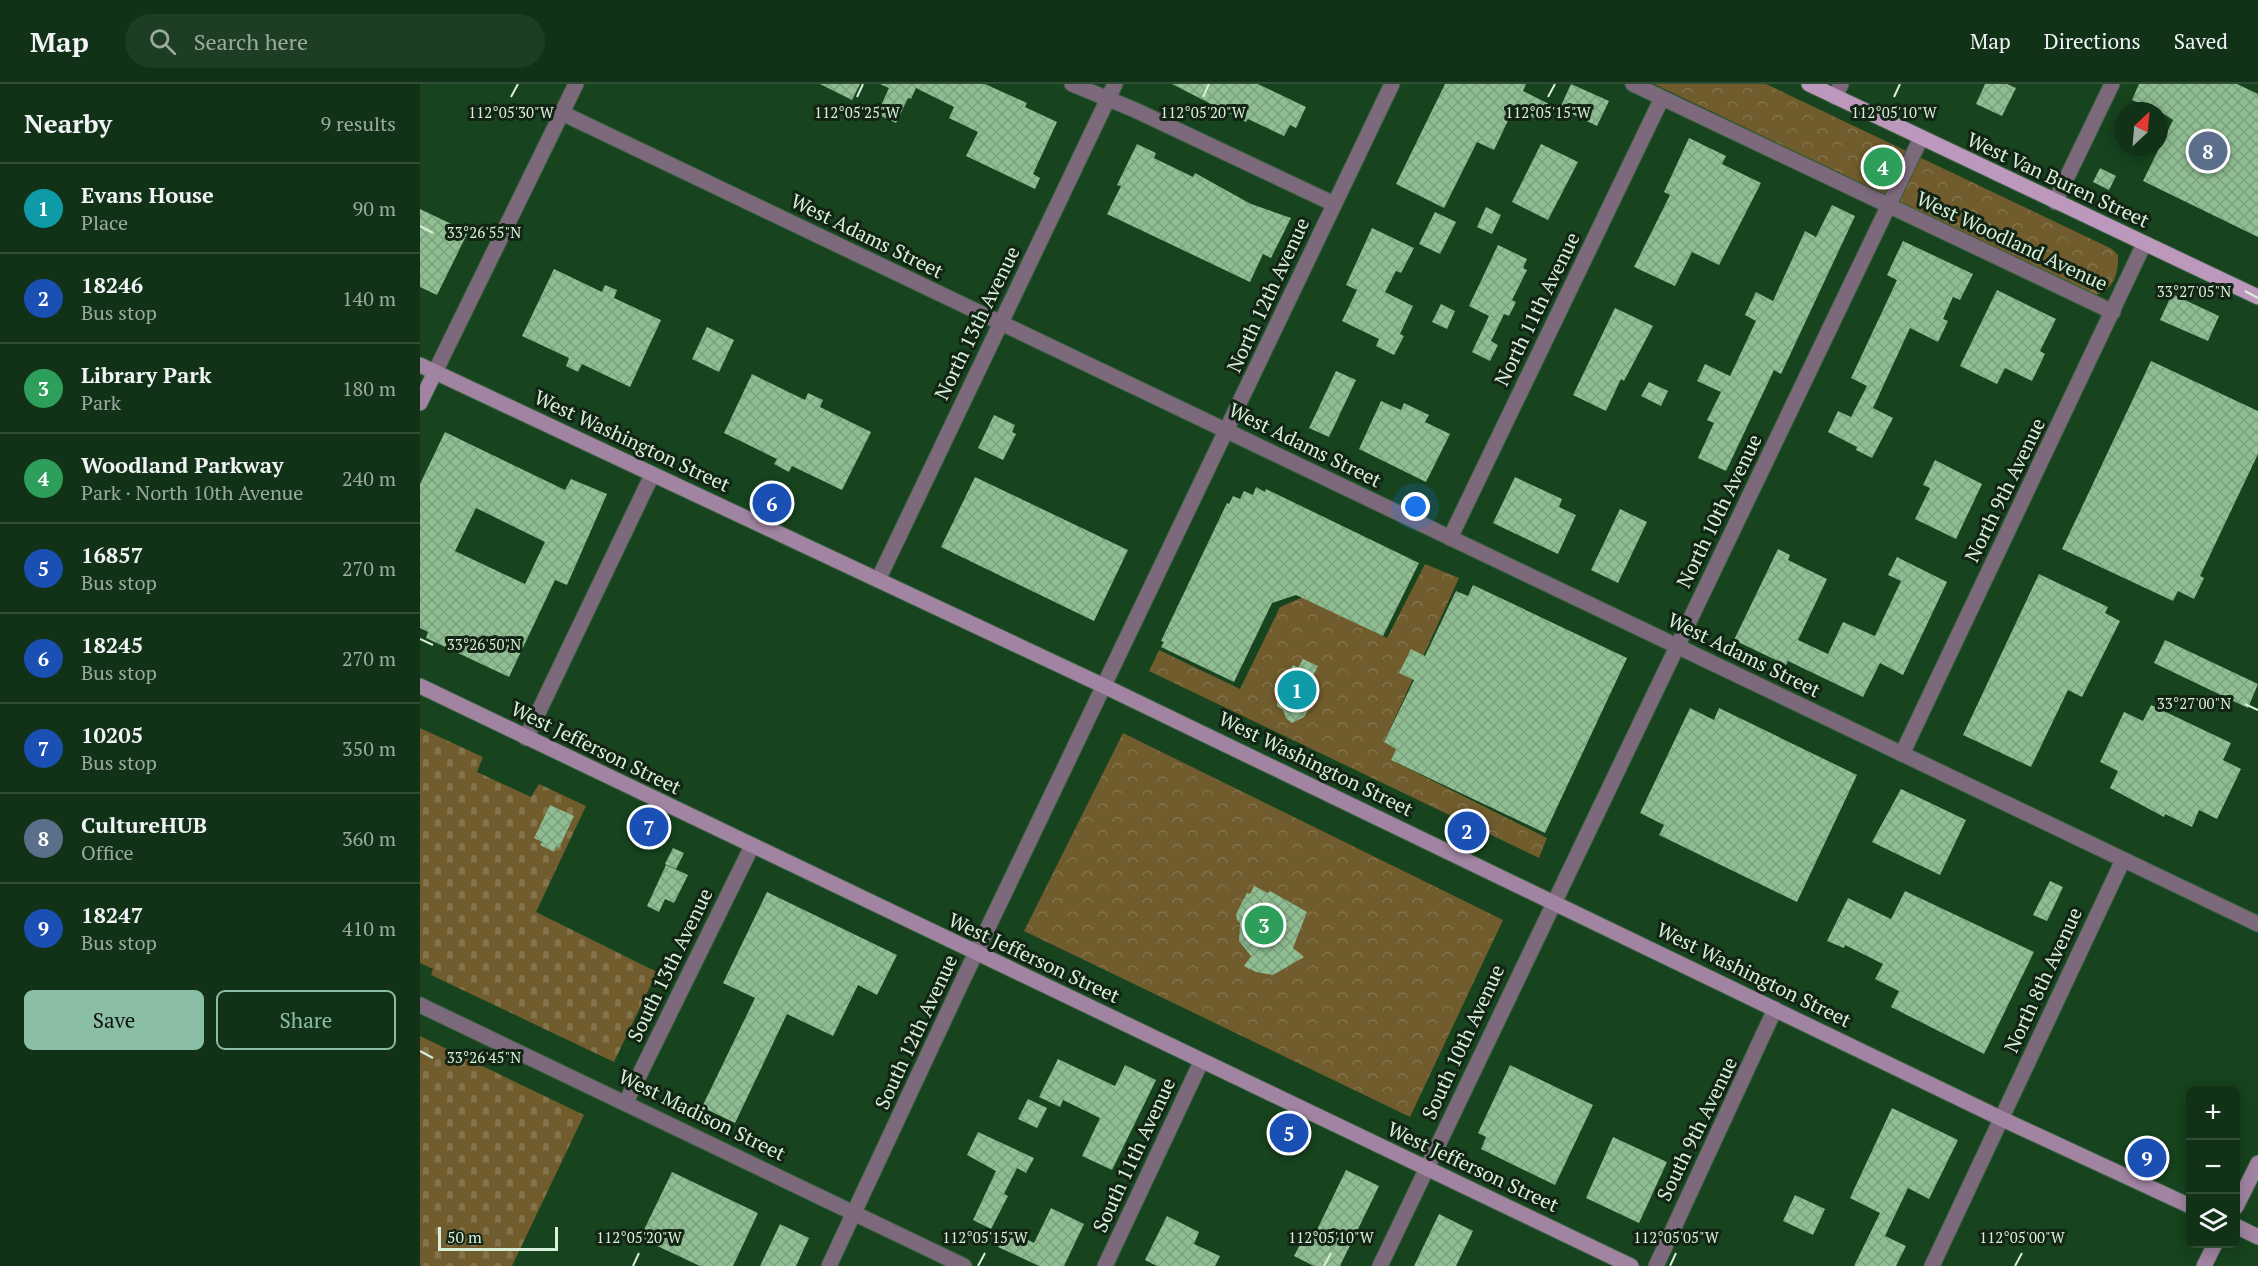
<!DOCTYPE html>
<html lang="en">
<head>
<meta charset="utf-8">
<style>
  body { margin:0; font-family:"PT Serif",serif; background:#1e3e23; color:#f1f3f6 }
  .controls { position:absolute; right:18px; bottom:18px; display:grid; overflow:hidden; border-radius:9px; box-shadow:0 3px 15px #0003 }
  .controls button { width:54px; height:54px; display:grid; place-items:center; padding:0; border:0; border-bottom:2px solid #304d35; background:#113216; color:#f1f3f6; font:30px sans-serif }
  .compass { position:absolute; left:1694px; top:18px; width:54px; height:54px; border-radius:50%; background:#113216; box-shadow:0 3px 15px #0003; rotate:26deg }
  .scale { position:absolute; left:18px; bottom:15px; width:120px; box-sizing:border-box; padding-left:6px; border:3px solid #d8f0d9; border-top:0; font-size:16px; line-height:21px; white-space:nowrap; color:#d8f0d9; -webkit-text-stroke:4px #122514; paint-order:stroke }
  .you { position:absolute; left:996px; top:423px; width:21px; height:21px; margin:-15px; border:4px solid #fff; border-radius:50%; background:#1a73e8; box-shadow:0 0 0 9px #1a73e833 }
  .badge { display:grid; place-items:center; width:39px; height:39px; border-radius:50%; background:#8abfa5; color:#fff; font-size:20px; font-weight:700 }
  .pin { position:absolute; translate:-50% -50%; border:3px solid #fff; box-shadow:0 2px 6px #0006 }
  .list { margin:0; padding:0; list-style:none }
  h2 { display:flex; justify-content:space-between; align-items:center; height:78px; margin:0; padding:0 24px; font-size:26px }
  h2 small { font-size:20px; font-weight:400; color:#9caaa1 }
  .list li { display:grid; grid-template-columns:39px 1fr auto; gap:18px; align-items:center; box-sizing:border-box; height:90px; padding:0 24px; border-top:2px solid #304d35 }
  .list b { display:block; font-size:22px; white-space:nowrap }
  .list p { margin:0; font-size:20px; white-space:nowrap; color:#9caaa1 }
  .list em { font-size:20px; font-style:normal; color:#9caaa1 }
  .actions { display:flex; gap:12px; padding:18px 24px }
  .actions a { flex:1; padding:14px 0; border:2px solid #8abfa5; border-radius:9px; text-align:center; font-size:21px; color:#8abfa5 }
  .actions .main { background:#8abfa5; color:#111 }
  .icon { flex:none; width:33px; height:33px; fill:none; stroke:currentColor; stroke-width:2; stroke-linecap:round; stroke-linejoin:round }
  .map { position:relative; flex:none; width:1838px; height:1182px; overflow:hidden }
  header { display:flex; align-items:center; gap:36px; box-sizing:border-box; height:84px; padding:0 30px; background:#113216; border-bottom:2px solid #304d35 }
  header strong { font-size:28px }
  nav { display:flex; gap:33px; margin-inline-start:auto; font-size:21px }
  .search { width:420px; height:54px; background:#1e3e23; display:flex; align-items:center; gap:15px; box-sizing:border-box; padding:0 21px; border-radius:33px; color:#9caaa1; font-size:22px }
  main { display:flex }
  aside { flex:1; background:#113216 }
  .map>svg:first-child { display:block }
  .forest { fill:url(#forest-crowns) }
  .cemetery { fill:url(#cemetery-stones) }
  .building { fill:url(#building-cross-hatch); fill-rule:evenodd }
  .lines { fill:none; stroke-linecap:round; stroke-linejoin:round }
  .minor-casing { stroke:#365f3c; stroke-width:17 }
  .tertiary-casing { stroke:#365f3c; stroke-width:17 }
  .secondary-casing { stroke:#365f3c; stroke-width:17 }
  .primary-casing { stroke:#365f3c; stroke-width:17 }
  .minor { stroke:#7c697b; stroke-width:15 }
  .tertiary { stroke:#7c697b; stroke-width:15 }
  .secondary { stroke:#a184a1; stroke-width:15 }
  .primary { stroke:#bd98bd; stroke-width:15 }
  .ticks { fill:none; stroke:#d8f0d9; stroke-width:2 }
  .labels { text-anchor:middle; stroke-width:6; stroke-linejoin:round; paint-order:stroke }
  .street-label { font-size:20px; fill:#d8f0d9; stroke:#122514 }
  .ticks-label { font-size:15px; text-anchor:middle; fill:#d8f0d9; stroke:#122514; stroke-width:6; stroke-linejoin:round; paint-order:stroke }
</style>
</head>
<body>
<header>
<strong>Map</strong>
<div class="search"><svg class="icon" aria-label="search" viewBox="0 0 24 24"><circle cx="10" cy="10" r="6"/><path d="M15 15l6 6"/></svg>Search here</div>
<nav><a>Map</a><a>Directions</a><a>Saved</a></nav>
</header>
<main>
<aside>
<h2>Nearby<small>9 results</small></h2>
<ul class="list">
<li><span class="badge" style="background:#0f9aa8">1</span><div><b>Evans House</b><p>Place</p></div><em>90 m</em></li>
<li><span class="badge" style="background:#1a4fb4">2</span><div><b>18246</b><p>Bus stop</p></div><em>140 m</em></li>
<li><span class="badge" style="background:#2e9e5b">3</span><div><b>Library Park</b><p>Park</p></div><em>180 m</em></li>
<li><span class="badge" style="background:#2e9e5b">4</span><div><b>Woodland Parkway</b><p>Park · North 10th Avenue</p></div><em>240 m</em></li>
<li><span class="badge" style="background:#1a4fb4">5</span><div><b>16857</b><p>Bus stop</p></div><em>270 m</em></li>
<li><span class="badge" style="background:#1a4fb4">6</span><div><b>18245</b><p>Bus stop</p></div><em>270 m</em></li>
<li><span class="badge" style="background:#1a4fb4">7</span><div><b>10205</b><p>Bus stop</p></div><em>350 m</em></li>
<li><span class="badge" style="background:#5c6f8a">8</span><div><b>CultureHUB</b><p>Office</p></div><em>360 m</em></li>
<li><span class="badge" style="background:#1a4fb4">9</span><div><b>18247</b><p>Bus stop</p></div><em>410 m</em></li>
</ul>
<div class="actions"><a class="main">Save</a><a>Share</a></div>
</aside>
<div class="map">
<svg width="1838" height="1182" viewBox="0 0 1838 1182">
  <defs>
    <pattern id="forest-crowns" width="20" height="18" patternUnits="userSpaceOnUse" patternTransform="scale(1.5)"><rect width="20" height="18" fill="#705c2d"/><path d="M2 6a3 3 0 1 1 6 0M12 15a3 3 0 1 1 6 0" fill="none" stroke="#84744b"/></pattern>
    <pattern id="cemetery-stones" width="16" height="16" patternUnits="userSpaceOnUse" patternTransform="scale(1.5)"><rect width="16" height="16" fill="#705c2d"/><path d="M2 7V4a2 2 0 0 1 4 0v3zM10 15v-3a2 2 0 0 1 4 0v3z" fill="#84744b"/></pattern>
    <pattern id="building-cross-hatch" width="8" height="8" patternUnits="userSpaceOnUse" patternTransform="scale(1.5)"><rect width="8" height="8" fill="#8fbe92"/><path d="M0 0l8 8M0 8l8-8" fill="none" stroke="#7ca07e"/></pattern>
  </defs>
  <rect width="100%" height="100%" fill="#17431e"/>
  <g class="forest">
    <path d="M1234 0H1346L1692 165 1698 171C1699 189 1693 207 1675 211Z"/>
    <polygon points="1005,480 1039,494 964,658 976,665 971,676 1127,754 1119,774 729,587 739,566 820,605 860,523 883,513 967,554"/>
    <polygon points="703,649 1083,836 990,1033 604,847"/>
  </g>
  <g class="cemetery">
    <polygon points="0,644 63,673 57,688 111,713 119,700 166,722 116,828 237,888 194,978 11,891 13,885 0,879"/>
    <polygon points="0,952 164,1031 92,1182 0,1182"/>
  </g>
  <g class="building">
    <polygon points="400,0 440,0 432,16"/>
    <polygon points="460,0 565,0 607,19 605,23 637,38 613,90 620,94 615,105 546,72 558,48 529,34 534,23 496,4 491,15 488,14 476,39 457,30 469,4"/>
    <polygon points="752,0 838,0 886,23 876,44 870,41 864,52 828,35 826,38"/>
    <polygon points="1025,0 1106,0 1103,7 1129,20 1120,37 1094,24 1074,66 1057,58 1024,124 976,100"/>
    <polygon points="1151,0 1189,17 1177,42 1140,24"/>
    <polygon points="1565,0 1587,0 1596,4 1582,32 1556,20"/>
    <polygon points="1719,0 1817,0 1838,10 1838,153 1723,97 1753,36 1739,27 1712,16"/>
    <polygon points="1269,54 1306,72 1302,80 1341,99 1299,181 1272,168 1255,202 1214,183 1250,111 1244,108"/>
    <polygon points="717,60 736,69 734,74 773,93 775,89 831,120 871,134 851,174 843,170 830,198 687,130 701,102 697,101"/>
    <polygon points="1121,60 1158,78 1128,136 1092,118"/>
    <polygon points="1680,84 1696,92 1689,106 1673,98"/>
    <polygon points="1412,121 1435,132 1361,290 1354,286 1306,387 1278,374 1294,339 1287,336 1301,308 1277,297 1285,280 1310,292 1336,237 1325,231 1336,208 1353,217 1385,147 1396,153"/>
    <polygon points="1066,123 1081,131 1072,150 1057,143"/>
    <polygon points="0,125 48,148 17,211 0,203"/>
    <polygon points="1015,128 1036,138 1020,170 999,160"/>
    <polygon points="952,144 994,164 981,189 976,187 965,208 993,222 980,250 984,252 974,271 956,262 959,255 922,237 937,206 926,201"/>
    <polygon points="1483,157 1553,190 1540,216 1533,213 1523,235 1528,237 1518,258 1490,244 1453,324 1473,334 1452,374 1436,366 1437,363 1408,348 1418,327 1431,333 1447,302 1431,294 1477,196 1467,191"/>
    <polygon points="1078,161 1107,175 1103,184 1107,186 1092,216 1096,218 1089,232 1084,230 1071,257 1078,261 1070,277 1052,268 1069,232 1049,222"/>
    <polygon points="134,185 182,208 185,201 197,206 194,214 241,236 210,303 162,280 158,288 146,282 149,274 102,252"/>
    <polygon points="1577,206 1636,235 1620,267 1625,270 1612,297 1585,284 1577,300 1540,282"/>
    <polygon points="1752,210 1799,232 1788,257 1740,236"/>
    <polygon points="1021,220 1035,227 1027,245 1012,238"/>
    <polygon points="1195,224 1233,242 1204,297 1201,295 1186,327 1153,311"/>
    <polygon points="287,243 314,256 299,288 272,275"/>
    <polygon points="1731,277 1838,327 1838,370 1780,492 1784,494 1774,515 1758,507 1753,517 1642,465"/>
    <polygon points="916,287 936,296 909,353 889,344"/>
    <polygon points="332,290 385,316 388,309 403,316 400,323 451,348 422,406 372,382 369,388 354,380 357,375 304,349"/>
    <polygon points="1229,298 1248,307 1241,322 1221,312"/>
    <polygon points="961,317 981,326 984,319 1009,331 1005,338 1030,350 1006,398 939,365"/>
    <polygon points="574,331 595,341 592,348 596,350 583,376 558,364"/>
    <path d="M25 348 145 406 151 395 187 410 147 501 135 496 89 593 6 554 8 548 0 544V400ZM56 424 125 458 105 500 35 467Z"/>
    <polygon points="1515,376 1562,400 1536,455 1495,435 1510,404 1503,401"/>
    <polygon points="555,393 708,466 674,537 521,463"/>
    <polygon points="1095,393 1142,415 1139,423 1156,431 1138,470 1073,439"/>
    <polygon points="836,403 845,408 846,405 999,479 963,552 876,511 852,519 814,598 741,563 744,558 741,557 807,419 809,420 813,412 820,415 824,407 833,411"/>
    <polygon points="1200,425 1227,438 1198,499 1171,486"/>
    <polygon points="1358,465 1370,471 1368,476 1407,495 1378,556 1408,570 1423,538 1455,552 1481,497 1468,491 1477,473 1527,498 1483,591 1460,579 1443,613 1368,577 1366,581 1314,556"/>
    <polygon points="1619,490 1688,523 1685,529 1700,537 1662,613 1648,606 1611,683 1543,651"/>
    <polygon points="1053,501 1207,574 1125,749 971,676 976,665 964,658 994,596 979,589 991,565 1005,572 1036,507 1048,512"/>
    <polygon points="1745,556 1838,600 1828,624 1734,579"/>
    <polygon points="883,575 898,582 889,599 894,601 887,617 891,620 884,633 872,639 866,634 863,626 857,622 857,615 873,581 878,584"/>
    <polygon points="1731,621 1811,659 1803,676 1821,685 1797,735 1779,726 1772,743 1745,730 1744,733 1690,704 1698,687 1680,678 1704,628 1723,637"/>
    <polygon points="1270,624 1294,636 1299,624 1437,691 1377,818 1239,751 1244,741 1220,729"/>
    <polygon points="1481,705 1546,736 1520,791 1452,758"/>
    <polygon points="130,721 154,732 139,764 136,762 134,768 120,761 122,758 114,754"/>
    <polygon points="253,764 264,769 256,785 245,780"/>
    <polygon points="246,781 268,791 254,819 245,815 239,828 227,822"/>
    <polygon points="1630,797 1643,803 1627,837 1613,831"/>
    <polygon points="834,802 848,809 850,807 887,828 873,864 884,873 853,891 836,888 824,882 831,872 819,857 820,839 817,836 816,830 827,809 830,810"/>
    <polygon points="1485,807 1614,868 1564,970 1471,923 1479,907 1455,895 1463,880 1425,861 1424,864 1407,857 1428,814 1471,835"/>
    <polygon points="347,808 477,871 457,911 438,901 413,952 367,930 315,1039 282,1023 335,914 303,899"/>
    <polygon points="638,975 695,1002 705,981 736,996 692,1086 662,1072 680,1034 643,1016 640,1023 619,1013"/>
    <polygon points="1090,981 1173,1021 1135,1101 1061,1065 1066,1053 1058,1049"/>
    <polygon points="608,1015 627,1024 617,1044 598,1035"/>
    <polygon points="1472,1024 1538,1056 1509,1115 1488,1104 1465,1152 1486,1162 1476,1182 1434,1182 1460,1129 1430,1114"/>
    <polygon points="558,1048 614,1074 606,1089 597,1084 584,1110 588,1112 571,1145 553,1136 576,1087 547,1071"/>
    <polygon points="1193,1053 1247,1078 1219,1139 1166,1114"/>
    <polygon points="926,1086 959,1102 920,1182 894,1182 874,1172 884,1153 892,1156"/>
    <polygon points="252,1088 338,1129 313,1182 280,1182 220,1154"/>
    <polygon points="1375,1111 1405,1125 1393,1151 1363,1137"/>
    <polygon points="631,1124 664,1140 644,1182 619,1182 578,1163 586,1145 614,1159"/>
    <polygon points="1019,1130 1053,1147 1036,1182 994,1182"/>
    <polygon points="747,1132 779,1148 774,1160 800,1172 795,1182 737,1182 725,1176"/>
    <polygon points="360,1140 389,1154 376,1182 340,1182"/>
  </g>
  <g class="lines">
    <defs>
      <g id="minor">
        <polyline points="652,0 715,26 914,120"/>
        <polyline points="1213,0 1693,228"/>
        <polyline points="1415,13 1421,0"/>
        <polyline points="142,29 1838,840"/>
        <polyline points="1635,118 1692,0"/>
        <polyline points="1030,454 1242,14"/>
        <polyline points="458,496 695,0"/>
        <polyline points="106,654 232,391"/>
        <polyline points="1482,670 1724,160"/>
        <polyline points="0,921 544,1182"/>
        <polyline points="206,1018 332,762"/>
        <polyline points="409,1182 539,904 972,0"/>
        <polyline points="685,1182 781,978"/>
        <polyline points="960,1182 1501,54"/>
        <polyline points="1236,1182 1355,925"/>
        <polyline points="1512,1182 1703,776"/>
      </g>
      <polyline id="tertiary" points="15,288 156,0"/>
      <g id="secondary">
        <polyline points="0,281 684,602 1580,1034 1770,1122"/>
        <polyline points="0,319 15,288"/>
        <polyline points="0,602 1211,1182"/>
        <polyline points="1816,1123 1838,1079"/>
        <polyline points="1816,1142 1838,1153"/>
        <polyline points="1784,1182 1795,1160"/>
      </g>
      <polyline id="primary" points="1389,0 1838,213"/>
    </defs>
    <use href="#minor" class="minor-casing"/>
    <use href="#tertiary" class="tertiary-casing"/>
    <use href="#secondary" class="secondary-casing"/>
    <use href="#primary" class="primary-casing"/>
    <use href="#minor" class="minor"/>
    <use href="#tertiary" class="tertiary"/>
    <use href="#secondary" class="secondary"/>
    <use href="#primary" class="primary"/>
  </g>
  <path class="ticks" d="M91 13 98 0M437 13 443 0M783 13 789 0M1128 13 1135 0M1474 13 1480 0M0 142 13 149M1825 207 1838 214M0 555 13 561M1825 620 1838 626M0 967 13 974M213 1182 219 1169M558 1182 565 1169M904 1182 911 1169M1250 1182 1256 1169M1595 1182 1602 1169"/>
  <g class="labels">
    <g class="street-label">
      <text transform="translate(1638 96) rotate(25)" y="7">West Van Buren Street</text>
      <text transform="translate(447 152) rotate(26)" y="7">West Adams Street</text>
      <text transform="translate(1592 157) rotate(25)" y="7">West Woodland Avenue</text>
      <text transform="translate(848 211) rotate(-65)" y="7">North 12th Avenue</text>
      <text transform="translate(1117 225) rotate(-64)" y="7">North 11th Avenue</text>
      <text transform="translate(557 239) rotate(-64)" y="7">North 13th Avenue</text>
      <text transform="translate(212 357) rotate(25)" y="7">West Washington Street</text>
      <text transform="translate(885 361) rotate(26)" y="7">West Adams Street</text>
      <text transform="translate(1585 406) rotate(-64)" y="7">North 9th Avenue</text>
      <text transform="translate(1299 427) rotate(-64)" y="7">North 10th Avenue</text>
      <text transform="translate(1324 571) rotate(26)" y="7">West Adams Street</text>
      <text transform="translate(176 664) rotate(26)" y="7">West Jefferson Street</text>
      <text transform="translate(896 680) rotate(26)" y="7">West Washington Street</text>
      <text transform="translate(614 874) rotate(25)" y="7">West Jefferson Street</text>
      <text transform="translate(250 881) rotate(-64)" y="7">South 13th Avenue</text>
      <text transform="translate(1334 891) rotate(26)" y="7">West Washington Street</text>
      <text transform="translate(1623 896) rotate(-65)" y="7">North 8th Avenue</text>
      <text transform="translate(496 948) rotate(-65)" y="7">South 12th Avenue</text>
      <text transform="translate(1043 958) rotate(-65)" y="7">South 10th Avenue</text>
      <text transform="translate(282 1031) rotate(26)" y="7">West Madison Street</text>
      <text transform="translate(1277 1045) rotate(-64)" y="7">South 9th Avenue</text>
      <text transform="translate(714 1071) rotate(-65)" y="7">South 11th Avenue</text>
      <text transform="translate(1053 1083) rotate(25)" y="7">West Jefferson Street</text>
    </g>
  </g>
  <g class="ticks-label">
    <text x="91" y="34">112°05'30"W</text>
    <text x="783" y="34">112°05'20"W</text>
    <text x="1128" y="34">112°05'15"W</text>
    <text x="1474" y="34">112°05'10"W</text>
    <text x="437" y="34">112°05'25"W</text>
    <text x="64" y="154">33°26'55"N</text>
    <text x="1774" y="213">33°27'05"N</text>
    <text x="64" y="566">33°26'50"N</text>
    <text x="1774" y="625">33°27'00"N</text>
    <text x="64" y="979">33°26'45"N</text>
    <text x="219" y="1159">112°05'20"W</text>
    <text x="565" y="1159">112°05'15"W</text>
    <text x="911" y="1159">112°05'10"W</text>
    <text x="1256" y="1159">112°05'05"W</text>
    <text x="1602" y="1159">112°05'00"W</text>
  </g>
</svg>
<div class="controls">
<button>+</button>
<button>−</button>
<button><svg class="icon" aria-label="layers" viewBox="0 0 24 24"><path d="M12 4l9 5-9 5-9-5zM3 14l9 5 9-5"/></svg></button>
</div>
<svg class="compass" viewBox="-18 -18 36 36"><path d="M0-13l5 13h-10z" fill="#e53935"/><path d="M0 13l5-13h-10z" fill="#9caaa1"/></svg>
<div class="scale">50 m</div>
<div class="you"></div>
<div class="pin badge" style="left:877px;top:606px;background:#0f9aa8">1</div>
<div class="pin badge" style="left:1047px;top:747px;background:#1a4fb4">2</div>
<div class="pin badge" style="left:844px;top:841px;background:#2e9e5b">3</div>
<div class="pin badge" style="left:1463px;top:83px;background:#2e9e5b">4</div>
<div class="pin badge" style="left:869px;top:1049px;background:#1a4fb4">5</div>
<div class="pin badge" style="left:352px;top:419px;background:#1a4fb4">6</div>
<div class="pin badge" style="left:229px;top:743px;background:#1a4fb4">7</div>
<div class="pin badge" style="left:1788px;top:67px;background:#5c6f8a">8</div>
<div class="pin badge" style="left:1727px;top:1074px;background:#1a4fb4">9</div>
</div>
</main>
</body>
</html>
